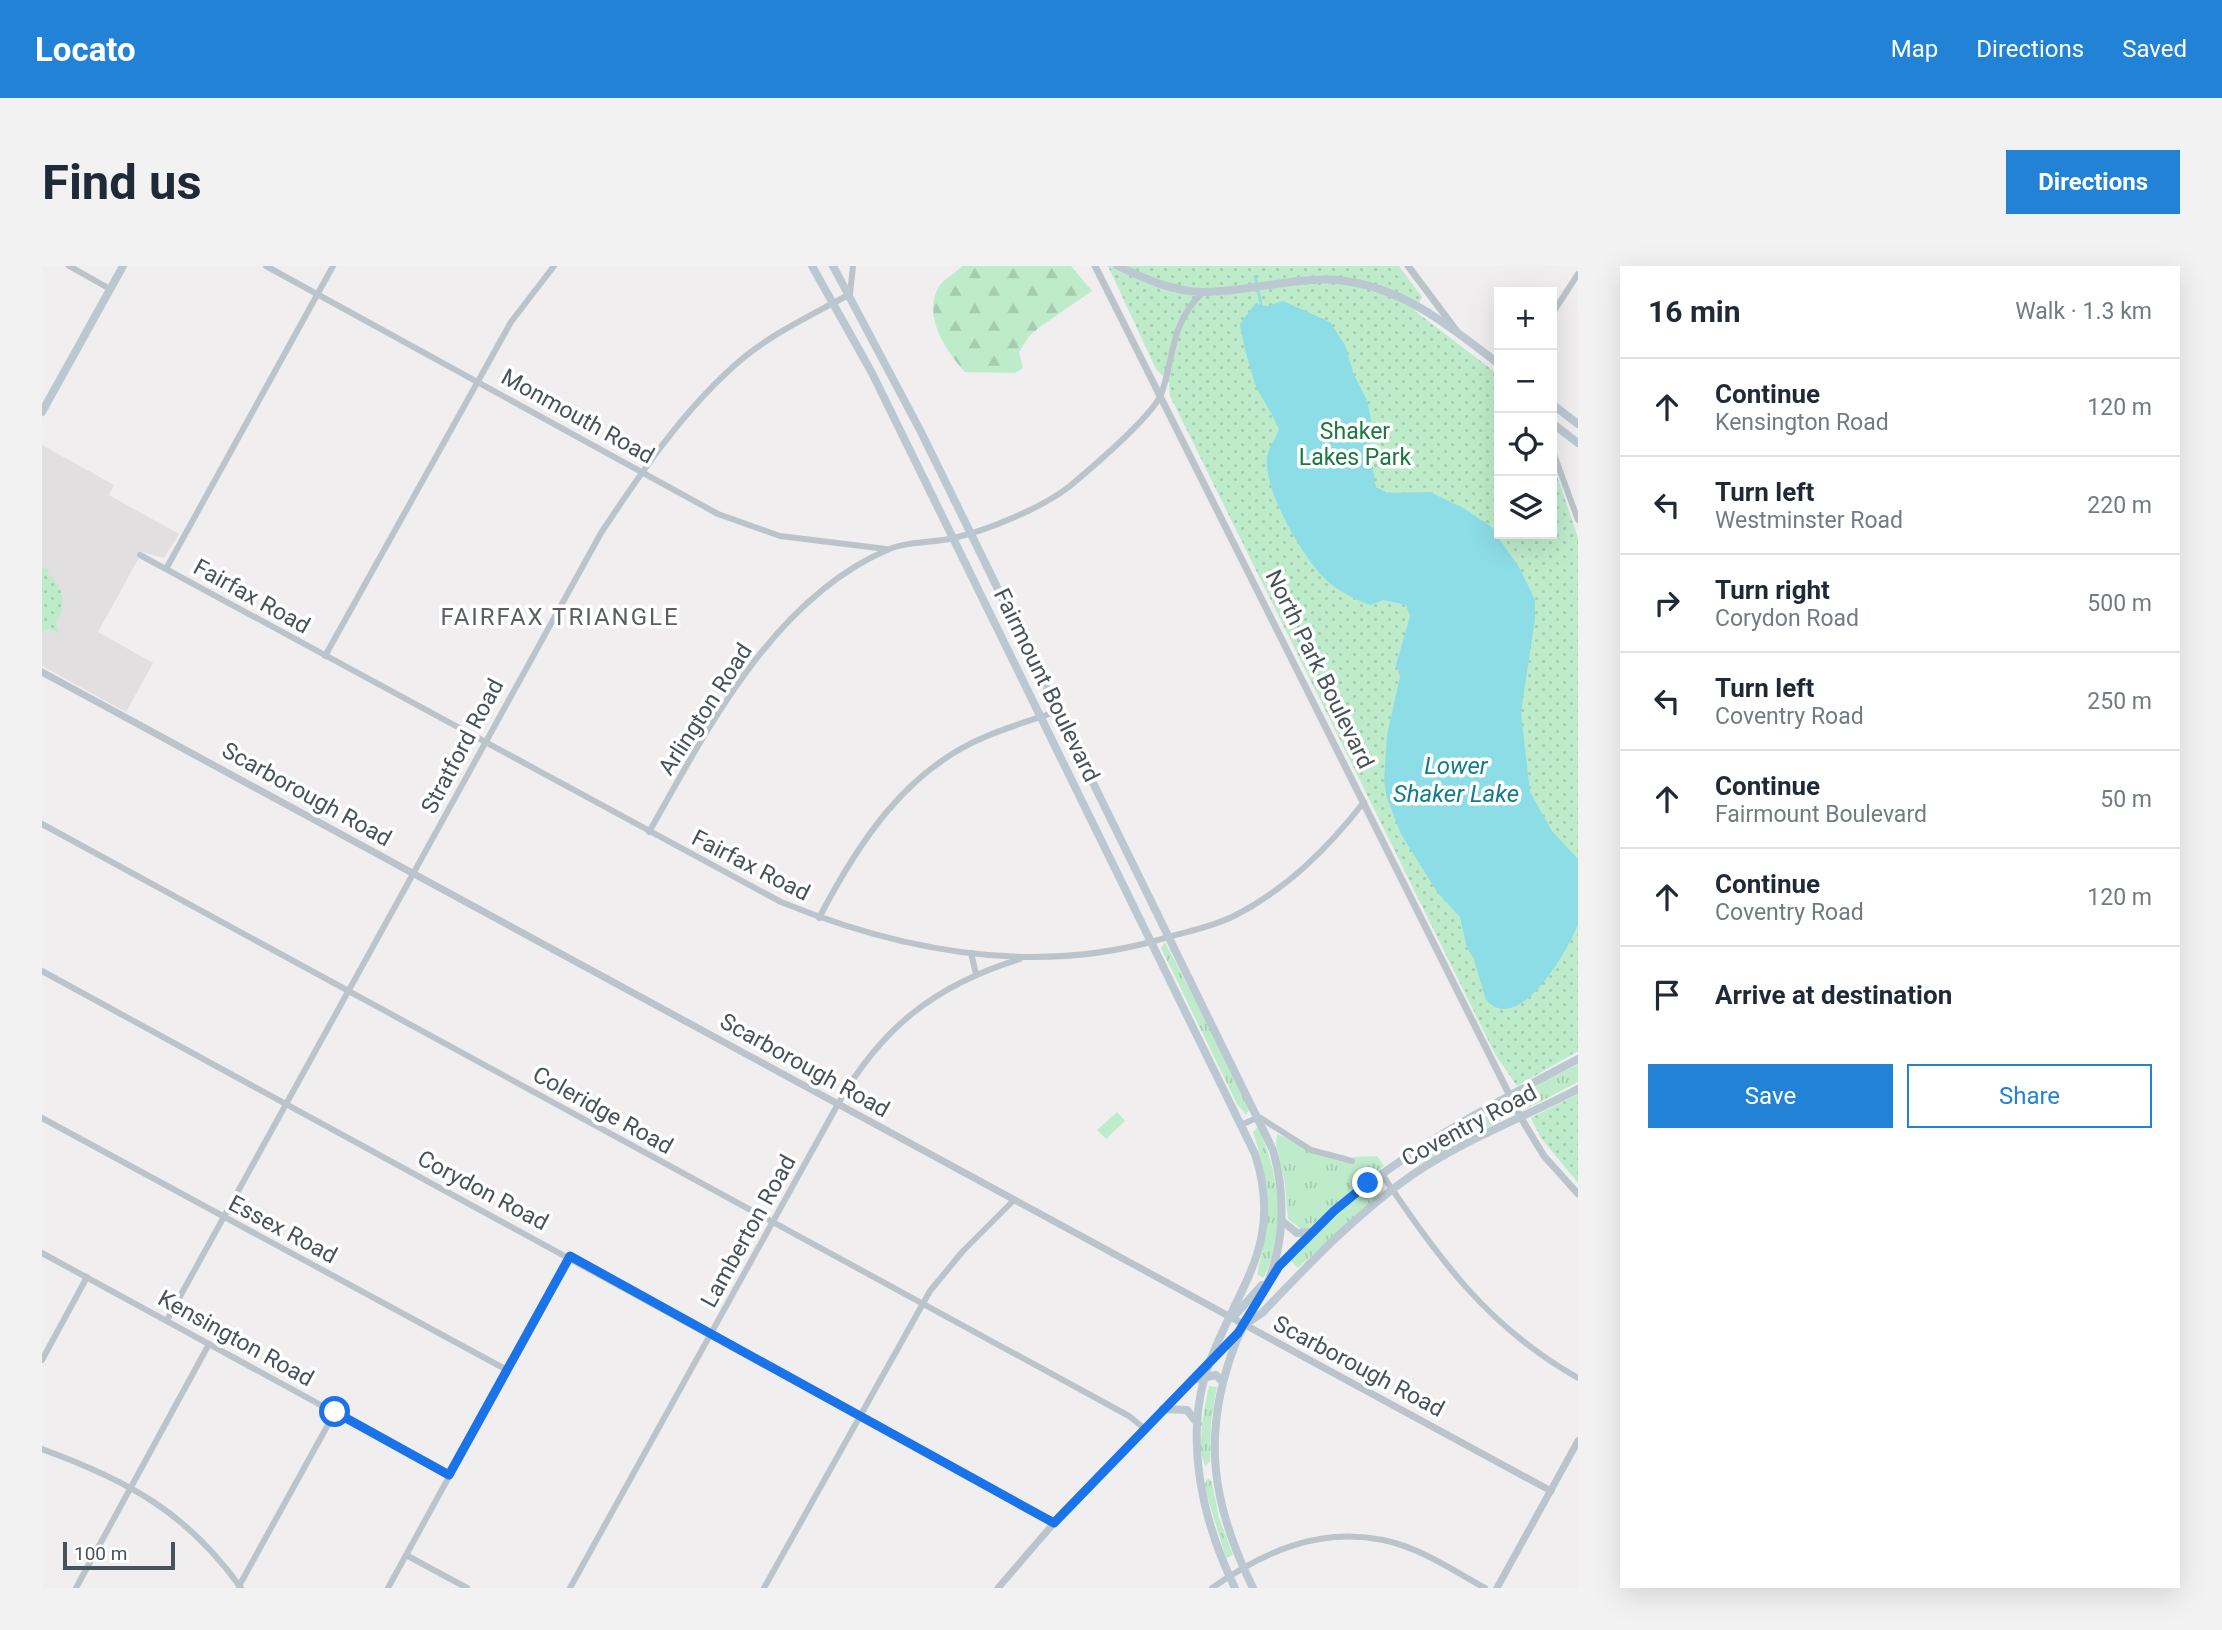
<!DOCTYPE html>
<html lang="en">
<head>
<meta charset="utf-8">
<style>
  body { margin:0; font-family:Roboto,sans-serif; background:#f2f2f3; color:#1f2937 }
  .controls { position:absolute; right:21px; top:21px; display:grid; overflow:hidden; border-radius:0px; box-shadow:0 7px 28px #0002 }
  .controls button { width:63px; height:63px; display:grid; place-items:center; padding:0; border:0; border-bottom:2px solid #e0e1e3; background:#fff; color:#1f2937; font:35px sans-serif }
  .scale { position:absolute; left:21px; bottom:18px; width:112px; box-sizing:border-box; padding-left:7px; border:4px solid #47535a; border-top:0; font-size:19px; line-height:24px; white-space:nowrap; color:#47535a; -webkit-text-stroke:5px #fff; paint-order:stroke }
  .stop { position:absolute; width:21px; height:21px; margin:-16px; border:5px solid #1a73e8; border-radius:50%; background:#fff }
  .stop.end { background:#1a73e8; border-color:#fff; box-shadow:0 2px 7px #0008 }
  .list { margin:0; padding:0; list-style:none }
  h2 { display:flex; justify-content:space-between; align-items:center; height:91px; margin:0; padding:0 28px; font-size:30px }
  h2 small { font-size:23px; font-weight:400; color:#747a83 }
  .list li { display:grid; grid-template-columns:46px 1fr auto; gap:21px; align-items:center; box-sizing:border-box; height:98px; padding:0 28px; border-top:2px solid #e0e1e3 }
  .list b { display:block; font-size:26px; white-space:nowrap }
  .list p { margin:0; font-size:23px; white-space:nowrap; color:#747a83 }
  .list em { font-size:23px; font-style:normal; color:#747a83 }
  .actions { display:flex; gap:14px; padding:21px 28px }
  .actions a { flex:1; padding:16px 0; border:2px solid #2283d6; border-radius:0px; text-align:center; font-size:24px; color:#2283d6 }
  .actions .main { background:#2283d6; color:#fff }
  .icon { flex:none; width:38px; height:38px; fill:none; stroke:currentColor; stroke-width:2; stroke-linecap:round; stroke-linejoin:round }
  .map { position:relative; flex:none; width:1536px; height:1322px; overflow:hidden; border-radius:0px }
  header { display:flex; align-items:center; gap:42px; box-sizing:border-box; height:98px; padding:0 35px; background:#2283d6; color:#fff }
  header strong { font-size:33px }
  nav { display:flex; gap:38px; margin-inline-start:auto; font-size:24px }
  .intro { display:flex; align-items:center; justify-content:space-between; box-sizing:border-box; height:168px; padding:0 42px }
  h1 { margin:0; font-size:49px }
  .button { padding:18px 32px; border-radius:0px; background:#2283d6; color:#fff; font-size:24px; font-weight:700 }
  main { display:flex; gap:42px; padding:0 42px }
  aside { flex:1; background:#fff; border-radius:0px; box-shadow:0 7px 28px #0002 }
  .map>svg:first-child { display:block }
  .education { fill:#e1dfdf }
  .grass { fill:url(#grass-tufts) }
  .forest { fill:url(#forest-firs) }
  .park { fill:url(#park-dots) }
  .pitch { fill:#beeccb }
  .water { fill:#8ddde7 }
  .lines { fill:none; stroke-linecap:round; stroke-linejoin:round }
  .stream { stroke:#8ddde7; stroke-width:2.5 }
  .minor { stroke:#bac4ca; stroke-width:6 }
  .tertiary { stroke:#bac4ca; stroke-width:7 }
  .secondary { stroke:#bcc8d1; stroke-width:8 }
  .route { stroke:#1a73e8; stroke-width:9 }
  .labels { text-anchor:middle; stroke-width:7; stroke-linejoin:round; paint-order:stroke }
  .street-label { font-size:23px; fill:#47535a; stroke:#fff }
  .park-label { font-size:23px; fill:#1b7840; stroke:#fff }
  .neighbourhood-label { font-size:24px; letter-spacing:2px; fill:#5b5f62; stroke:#fff }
  .water-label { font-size:24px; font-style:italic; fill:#137e8b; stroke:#fff }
</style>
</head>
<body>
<header>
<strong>Locato</strong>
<nav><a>Map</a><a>Directions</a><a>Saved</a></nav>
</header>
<div class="intro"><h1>Find us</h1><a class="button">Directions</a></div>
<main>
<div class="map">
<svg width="1536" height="1322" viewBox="0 0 1536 1322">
  <defs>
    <pattern id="grass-tufts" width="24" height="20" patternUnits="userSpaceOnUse" patternTransform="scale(1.75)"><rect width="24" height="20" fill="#beeccb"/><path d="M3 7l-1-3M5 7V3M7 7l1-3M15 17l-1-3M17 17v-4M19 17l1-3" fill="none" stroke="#a5ccb1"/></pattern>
    <pattern id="forest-firs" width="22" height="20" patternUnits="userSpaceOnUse" patternTransform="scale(1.75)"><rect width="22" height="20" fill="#beeccb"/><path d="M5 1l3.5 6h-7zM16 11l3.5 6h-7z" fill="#a5ccb1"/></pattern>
    <pattern id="park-dots" width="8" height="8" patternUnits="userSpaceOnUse" patternTransform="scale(1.75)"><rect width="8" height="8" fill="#beeccb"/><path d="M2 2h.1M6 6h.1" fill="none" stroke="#a5ccb1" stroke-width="1.8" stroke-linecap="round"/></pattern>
  </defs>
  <rect width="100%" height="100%" fill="#f0eeee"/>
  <polygon class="education" points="0,179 72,219 67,229 137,268 122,292 100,286 56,366 111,397 84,446 0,400"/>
  <g class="grass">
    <polygon points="1123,676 1209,841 1204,849 1195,838 1119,682"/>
    <polygon points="1536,798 1536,816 1486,842 1479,835 1481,827"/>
    <polygon points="1458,843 1462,846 1459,854 1382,896 1374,893 1376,886"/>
    <path d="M1216 861C1236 903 1247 969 1221 1012L1215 1008C1228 958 1228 915 1211 866Z"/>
    <path d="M1235 868C1262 879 1280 894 1310 897L1311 891 1335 890 1342 900 1267 962 1260 964 1246 953 1243 919 1234 877Z"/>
    <polygon points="1328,920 1338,923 1337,929 1256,1002 1247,993"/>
    <path d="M1167 1120 1175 1121 1169 1156 1168 1195 1164 1200C1153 1188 1163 1137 1167 1120Z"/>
    <polygon points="1166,1212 1170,1216 1177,1252 1191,1289 1184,1292 1162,1220"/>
  </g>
  <path class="forest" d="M920 0H1029L1050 25 999 60 987 70 977 86 981 102 973 107 923 106C904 85 881 52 896 22 900 14 914 7 920 0Z"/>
  <g class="park">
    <polygon points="1066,0 1357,0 1380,31 1373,45 1457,109 1457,268 1510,268 1510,195 1536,272 1536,785 1475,820 1453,788 1128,130 1127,117 1114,103"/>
    <path d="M0 302 7 303 5 308C21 316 26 343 14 356L17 367 8 362 0 366Z"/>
    <polygon points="1536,828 1536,917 1499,872 1489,852"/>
  </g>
  <polygon class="pitch" points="1075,846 1083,855 1064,873 1055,864"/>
  <path class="water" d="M1241 35 1288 56 1303 79 1312 109 1325 134 1329 154 1328 187 1334 221 1346 227 1388 226 1423 243 1448 260 1477 301 1493 334V353L1479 446 1488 526 1510 565 1536 593C1536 609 1536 644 1536 658 1527 683 1477 771 1444 734L1431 691 1425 682 1418 651 1395 626 1359 568 1345 532 1342 515 1345 469 1358 411 1354 399 1368 350 1364 339 1342 334 1328 339C1308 331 1288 321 1275 304 1255 280 1222 223 1225 192 1226 181 1234 173 1237 163 1231 150 1225 140 1218 128 1211 117 1200 72 1198 58L1213 38 1226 40Z"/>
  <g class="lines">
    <polyline class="stream" points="1213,10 1219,38"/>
    <g class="minor">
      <polyline points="27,0 68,23"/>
      <polyline points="224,0 676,248 738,270 844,283"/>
      <polyline points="1510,48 1536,8"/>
      <polyline points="1510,183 1536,254"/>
      <path d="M98 289 739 636C859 685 989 710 1116 674 1142 666 1168 662 1192 650 1245 623 1286 582 1322 536"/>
      <polyline points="124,303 291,0"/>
      <polyline points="283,390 469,56 512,0"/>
      <polyline points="0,558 1087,1150 1103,1163"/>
      <path d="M607 566C665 464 730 334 845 284 865 275 891 277 912 272 946 264 1000 242 1028 220 1047 204 1113 148 1120 126 1133 87 1128 58 1161 26"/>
      <path d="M777 652C816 577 864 503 945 470 969 460 993 453 1016 445"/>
      <polyline points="929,687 934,708"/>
      <polyline points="0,705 1012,1257"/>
      <polyline points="0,852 465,1104"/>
      <polyline points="1201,858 1217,851 1269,884 1310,895"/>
      <path d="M1339 907C1397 992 1444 1060 1536 1112"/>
      <polyline points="0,987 407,1209"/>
      <path d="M125 1054 559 267C598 208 640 146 693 99 726 69 770 49 808 28L811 0"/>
      <polyline points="0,1094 45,1011"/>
      <path d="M0 1183C85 1214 145 1246 199 1322"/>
      <polyline points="364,1289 425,1322"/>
      <polyline points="197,1320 293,1146"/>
      <polyline points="34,1322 167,1078"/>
      <polyline points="346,1322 528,990"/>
      <path d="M528 1322 796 838C839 762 893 719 978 693"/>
      <polyline points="722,1322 888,1025 921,985 971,935"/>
      <path d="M1170 1322C1221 1286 1277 1261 1341 1274 1377 1281 1412 1305 1443 1322"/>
    </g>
    <g class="tertiary">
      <polyline points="1053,0 1479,852 1502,890 1536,928"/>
      <polyline points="1366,0 1414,64"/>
      <polyline points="0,406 1509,1225"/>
      <polyline points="956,1322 1012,1257 1167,1096"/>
      <polyline points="1455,1322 1536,1175"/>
    </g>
    <g class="secondary">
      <path d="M770 0 830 107 1213 888C1242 978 1197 1018 1168 1095 1140 1169 1160 1254 1193 1322"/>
      <path d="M791 0 879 166 1231 884C1244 930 1243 981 1222 1025 1213 1042 1201 1058 1194 1076 1159 1166 1169 1237 1211 1322"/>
      <path d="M1076 0C1103 13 1132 26 1162 26 1211 26 1261 7 1310 16 1368 26 1412 64 1457 98"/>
      <polyline points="1510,138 1536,158"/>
      <polyline points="0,146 81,0"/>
      <polyline points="1510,157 1536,177"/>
      <polyline points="1240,955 1255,967 1269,966"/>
      <path d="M1231 1007C1314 909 1425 852 1536 793"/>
      <polyline points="1194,1048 1220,1019"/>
      <path d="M1204 1058 1220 1047C1267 998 1314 948 1370 909 1421 874 1481 852 1536 823"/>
      <polyline points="1172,1091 1195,1068"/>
      <polyline points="1150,1114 1174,1109 1180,1115"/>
      <polyline points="1121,1143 1145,1144 1156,1158"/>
    </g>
  </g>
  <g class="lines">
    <polyline class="route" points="293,1146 407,1209 528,990 1012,1257 1196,1067 1237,1000 1292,945 1326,917"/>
  </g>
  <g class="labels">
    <g class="street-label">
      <text transform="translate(536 150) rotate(29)" y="8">Monmouth Road</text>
      <text transform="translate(210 330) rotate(29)" y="8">Fairfax Road</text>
      <text transform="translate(1278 403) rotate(64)" y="8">North Park Boulevard</text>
      <text transform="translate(1005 419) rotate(64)" y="8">Fairmount Boulevard</text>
      <text transform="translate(663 443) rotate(-57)" y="8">Arlington Road</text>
      <text transform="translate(420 480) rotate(-62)" y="8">Stratford Road</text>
      <text transform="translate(265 528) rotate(29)" y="8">Scarborough Road</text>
      <text transform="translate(709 599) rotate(27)" y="8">Fairfax Road</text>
      <text transform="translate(763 799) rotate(29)" y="8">Scarborough Road</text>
      <text transform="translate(561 844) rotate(29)" y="8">Coleridge Road</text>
      <text transform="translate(1427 859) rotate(-28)" y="8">Coventry Road</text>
      <text transform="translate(441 924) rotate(28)" y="8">Corydon Road</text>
      <text transform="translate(241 963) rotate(28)" y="8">Essex Road</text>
      <text transform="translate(706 965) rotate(-61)" y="8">Lamberton Road</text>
      <text transform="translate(194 1072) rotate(29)" y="8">Kensington Road</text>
      <text transform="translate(1317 1100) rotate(28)" y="8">Scarborough Road</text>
    </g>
    <g class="park-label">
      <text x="1313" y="173">Shaker<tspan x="1313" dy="26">Lakes Park</tspan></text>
    </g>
    <g class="neighbourhood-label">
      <text x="518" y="359">FAIRFAX TRIANGLE</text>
    </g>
    <g class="water-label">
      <text x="1414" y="508">Lower<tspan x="1414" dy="28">Shaker Lake</tspan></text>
    </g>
  </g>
</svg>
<div class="controls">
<button>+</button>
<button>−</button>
<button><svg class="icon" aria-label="locate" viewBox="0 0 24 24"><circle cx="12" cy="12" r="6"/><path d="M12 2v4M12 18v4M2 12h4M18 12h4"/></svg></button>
<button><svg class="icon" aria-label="layers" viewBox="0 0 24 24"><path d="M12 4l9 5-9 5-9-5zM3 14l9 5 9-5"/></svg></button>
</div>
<div class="scale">100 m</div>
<div class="stop" style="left:293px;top:1146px"></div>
<div class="stop end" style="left:1326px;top:917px"></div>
</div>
<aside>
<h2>16 min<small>Walk · 1.3 km</small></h2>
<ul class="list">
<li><svg class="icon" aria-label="ahead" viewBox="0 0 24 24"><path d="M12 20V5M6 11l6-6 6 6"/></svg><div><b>Continue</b><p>Kensington Road</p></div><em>120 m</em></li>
<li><svg class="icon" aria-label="left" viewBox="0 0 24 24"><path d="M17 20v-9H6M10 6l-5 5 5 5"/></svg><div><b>Turn left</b><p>Westminster Road</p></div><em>220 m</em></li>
<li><svg class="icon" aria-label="right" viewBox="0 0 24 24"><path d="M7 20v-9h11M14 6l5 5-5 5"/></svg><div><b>Turn right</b><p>Corydon Road</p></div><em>500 m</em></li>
<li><svg class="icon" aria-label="left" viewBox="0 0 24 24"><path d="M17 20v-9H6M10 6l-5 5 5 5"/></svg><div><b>Turn left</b><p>Coventry Road</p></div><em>250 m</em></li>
<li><svg class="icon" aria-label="ahead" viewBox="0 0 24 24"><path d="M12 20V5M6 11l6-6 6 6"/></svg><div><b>Continue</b><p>Fairmount Boulevard</p></div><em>50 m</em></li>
<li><svg class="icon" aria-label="ahead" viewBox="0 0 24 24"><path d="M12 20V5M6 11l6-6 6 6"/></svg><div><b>Continue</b><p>Coventry Road</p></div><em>120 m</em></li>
<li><svg class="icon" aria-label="arrive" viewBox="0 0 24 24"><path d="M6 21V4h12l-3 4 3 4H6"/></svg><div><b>Arrive at destination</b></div></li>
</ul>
<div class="actions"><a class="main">Save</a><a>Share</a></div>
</aside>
</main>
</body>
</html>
